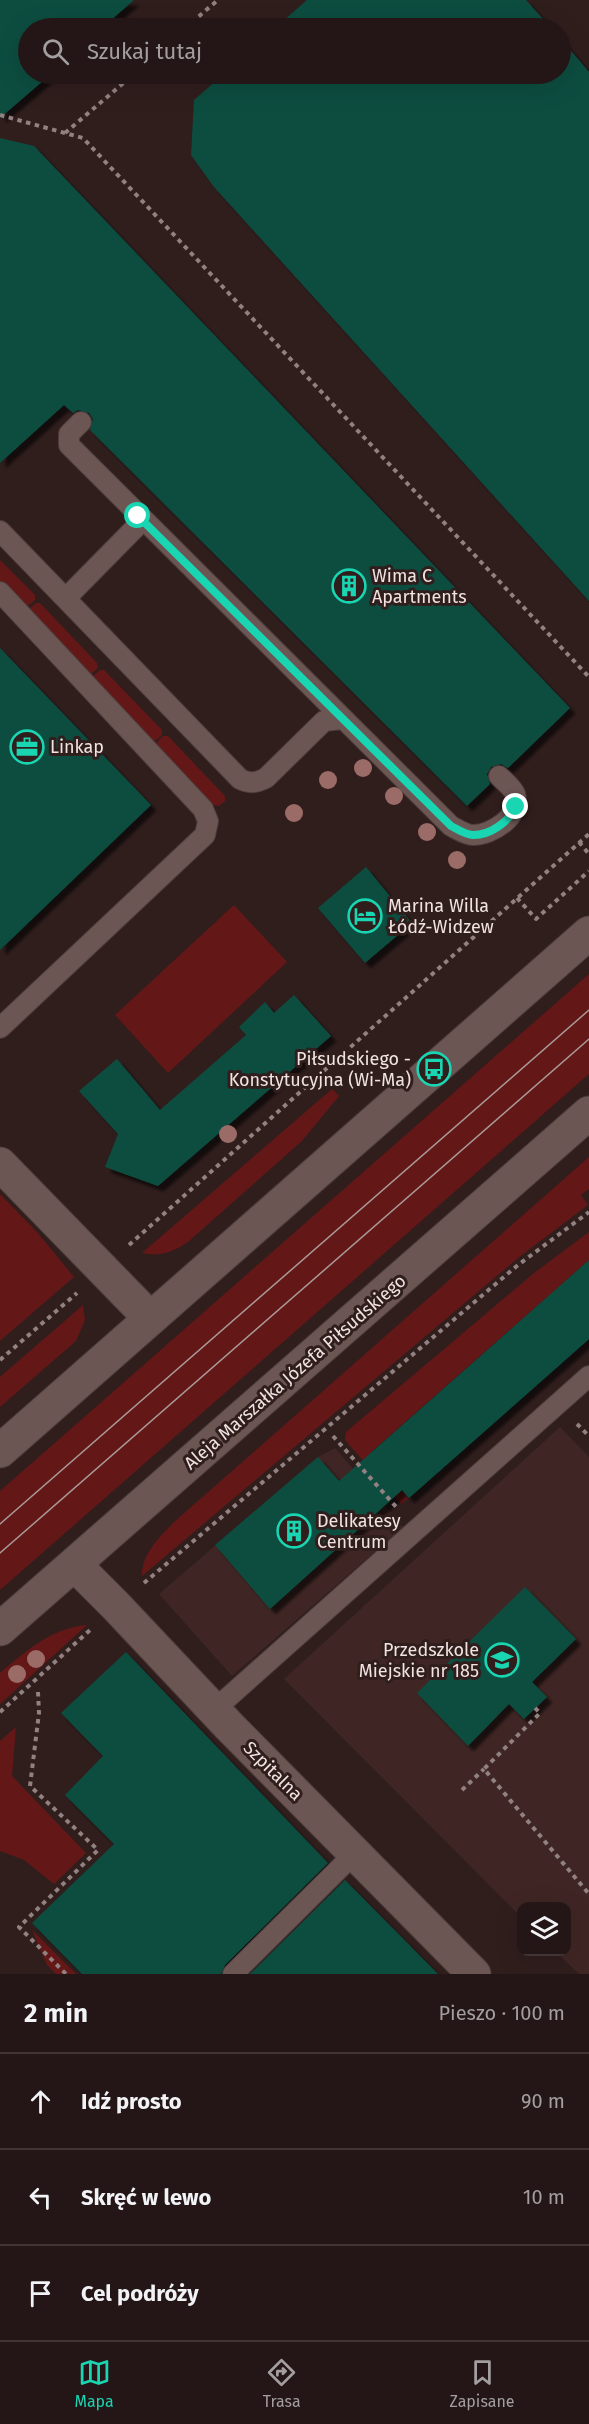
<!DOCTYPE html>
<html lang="pl">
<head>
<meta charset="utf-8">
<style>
  body { margin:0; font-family:"Fira Sans",sans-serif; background:#2c1f1f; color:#f1f3f6 }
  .controls { position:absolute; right:18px; bottom:18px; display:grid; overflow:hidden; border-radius:12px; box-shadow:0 6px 24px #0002 }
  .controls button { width:54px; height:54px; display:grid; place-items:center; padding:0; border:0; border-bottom:2px solid #413535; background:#241616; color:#f1f3f6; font:30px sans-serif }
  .stop { position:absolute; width:18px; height:18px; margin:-14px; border:4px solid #19d5b2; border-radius:50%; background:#fff }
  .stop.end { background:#19d5b2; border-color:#fff; box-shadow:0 2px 6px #0008 }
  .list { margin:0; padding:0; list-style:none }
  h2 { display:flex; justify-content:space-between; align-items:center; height:78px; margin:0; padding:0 24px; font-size:26px }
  h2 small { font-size:20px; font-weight:400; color:#a39fa1 }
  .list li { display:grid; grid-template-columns:39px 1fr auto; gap:18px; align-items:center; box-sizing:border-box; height:96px; padding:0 24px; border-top:2px solid #413535 }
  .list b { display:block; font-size:22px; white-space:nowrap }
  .list em { font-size:20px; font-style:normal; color:#a39fa1 }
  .icon { flex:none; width:33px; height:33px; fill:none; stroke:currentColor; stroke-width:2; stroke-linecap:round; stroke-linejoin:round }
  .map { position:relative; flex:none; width:589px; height:1974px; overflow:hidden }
  .search { position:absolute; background:#241616; box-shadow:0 6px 24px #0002; left:18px; right:18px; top:18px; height:66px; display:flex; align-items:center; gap:15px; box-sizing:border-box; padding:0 21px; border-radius:33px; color:#a39fa1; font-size:22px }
  .sheet { height:366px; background:#241616 }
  nav { display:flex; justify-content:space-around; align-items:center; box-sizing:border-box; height:84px; border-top:2px solid #413535; background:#241616; font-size:16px; color:#a39fa1 }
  nav a { display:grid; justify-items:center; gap:3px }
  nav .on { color:#19d5b2 }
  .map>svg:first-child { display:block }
  .built { fill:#3f2624 }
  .green { fill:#641717 }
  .building { fill:#0a4e40; filter:url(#shadow) }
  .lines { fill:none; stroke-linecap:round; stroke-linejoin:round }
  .lane-casing { stroke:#4c3d3b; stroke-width:22 }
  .street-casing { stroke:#4c3d3b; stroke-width:35 }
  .secondary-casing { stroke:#4c3d3b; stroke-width:35 }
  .path { stroke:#918180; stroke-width:4; stroke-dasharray:4.5 4.5; stroke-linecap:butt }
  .lane { stroke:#6c5654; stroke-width:20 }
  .street { stroke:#6c5654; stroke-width:33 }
  .secondary { stroke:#6c5654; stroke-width:33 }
  .tram { stroke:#a99a98; stroke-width:1.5 }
  .tree { fill:#9b6c67 }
  .route { stroke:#19d5b2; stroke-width:8 }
  .labels { text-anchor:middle; stroke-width:6; stroke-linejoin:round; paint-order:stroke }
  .poi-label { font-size:18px; fill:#f0e3e1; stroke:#301e1d; text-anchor:start }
  .street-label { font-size:18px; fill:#f0e3e1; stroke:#301e1d }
</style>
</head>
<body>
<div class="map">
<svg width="589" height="1974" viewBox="0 0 589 1974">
  <defs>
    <filter id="shadow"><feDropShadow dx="5.5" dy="5.5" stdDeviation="1.5" flood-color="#0009"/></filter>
  </defs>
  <rect width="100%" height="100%" fill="#301e1d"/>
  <g class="built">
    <polygon points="560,1427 589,1457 589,1974 579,1974 556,1952 566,1952 566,1906 522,1906 521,1917 284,1679"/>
    <polygon points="335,1448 403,1527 232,1676 159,1594 318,1457"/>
  </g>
  <g class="green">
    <polygon points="0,560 35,595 35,600 28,606 23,605 0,581"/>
    <polygon points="36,603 40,603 97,663 98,668 91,674 85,673 29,609"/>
    <polygon points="100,670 104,670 162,730 162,735 155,741 150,739 94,681 93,676"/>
    <polygon points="163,736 168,736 225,796 225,801 219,806 213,805 158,747 157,742"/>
    <polygon points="234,905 287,962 168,1073 115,1015"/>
    <polygon points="589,974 589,1074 0,1590 0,1491"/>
    <path d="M332 1089 339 1096 302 1141 188 1242C173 1252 160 1257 142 1253Z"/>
    <path d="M589 1157V1189L581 1195 588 1205 518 1258 142 1576C142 1553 159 1538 174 1522Z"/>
    <polygon points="0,1194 37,1232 74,1277 0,1341"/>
    <polygon points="589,1232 589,1260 370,1453 409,1498 401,1504 345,1440 346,1432 534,1273"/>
    <polygon points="83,1305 85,1320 76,1341 0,1407 0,1377"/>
    <path d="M87 1625 0 1704V1673C26 1651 51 1628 87 1625Z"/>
    <polygon points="16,1727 12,1776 86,1853 54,1884 24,1860 0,1851 0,1741"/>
    <polygon points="32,1930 76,1974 56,1974 47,1965"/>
  </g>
  <g class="building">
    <polygon points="0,0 134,0 102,28 28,28 28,74 51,74 0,118"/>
    <polygon points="307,0 526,0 551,28 275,28"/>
    <polygon points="561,39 589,72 589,601 214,187 191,155 194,100 224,74 561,74"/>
    <polygon points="0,138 34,146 570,708 508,768 501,764 491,767 487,774 490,784 467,806 90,430 93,419 89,413 78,410 73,413 64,405 0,463"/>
    <polygon points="0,648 151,805 0,950"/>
    <polygon points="366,867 412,923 365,963 318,908"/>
    <polygon points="294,995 331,1036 158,1186 105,1167 118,1134 79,1091 117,1059 160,1110 246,1035 239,1027 265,1002 274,1013"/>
    <polygon points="589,1260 589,1339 409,1498 402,1490 270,1609 215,1545 318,1457 339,1481"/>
    <polygon points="525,1587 576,1639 532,1682 547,1697 524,1719 509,1704 468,1746 417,1693"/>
    <polygon points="126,1652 328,1863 225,1965 221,1974 82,1974 32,1923 114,1844 65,1795 103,1756 61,1713"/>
    <polygon points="345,1880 438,1974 250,1974"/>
  </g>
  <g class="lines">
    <defs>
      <g id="lane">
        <path d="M81 422 69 434V445L451 826C457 829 466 835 473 835 492 835 522 816 515 794 513 788 504 781 499 776"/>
        <path d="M0 531 240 779C250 784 256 783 266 778L324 721 342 719"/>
        <polyline points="0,592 203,809 208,821 205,835 0,1028"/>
        <polyline points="63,596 71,593 137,526 137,516"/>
        <polyline points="214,1710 589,1376"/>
        <polyline points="233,1974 355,1853"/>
      </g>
      <g id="street">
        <polyline points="0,1164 150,1318"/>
        <polyline points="75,1565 116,1606 229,1726 474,1974"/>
      </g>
      <g id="secondary">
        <polyline points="0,1451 589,933"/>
        <polyline points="0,1629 589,1113"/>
      </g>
    </defs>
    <use href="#lane" class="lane-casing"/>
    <use href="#street" class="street-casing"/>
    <use href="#secondary" class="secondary-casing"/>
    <g class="path">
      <polyline points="185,28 218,0"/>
      <polyline points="0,115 83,138 589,677"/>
      <polyline points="65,133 134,74"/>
      <polyline points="579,842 589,854"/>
      <polyline points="517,898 536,919 589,871"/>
      <polyline points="129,1245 589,834"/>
      <polyline points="0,1360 77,1293"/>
      <polyline points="577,1424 589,1436"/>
      <polyline points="333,1436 398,1509"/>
      <polyline points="144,1583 518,1265 589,1212"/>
      <polyline points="38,1692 39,1713 30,1786 98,1850 19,1927 66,1974"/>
      <polyline points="535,1708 540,1713 484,1769 589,1894"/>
      <polyline points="0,1712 90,1630"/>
      <polyline points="462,1790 484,1769"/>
    </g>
    <use href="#lane" class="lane"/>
    <use href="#street" class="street"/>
    <use href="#secondary" class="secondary"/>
    <g class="tram">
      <polyline points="0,1524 589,1010"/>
      <polyline points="0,1553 589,1039"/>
    </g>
  </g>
  <g class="tree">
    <circle cx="363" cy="768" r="9"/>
    <circle cx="328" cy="780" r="9"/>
    <circle cx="394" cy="796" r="9"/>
    <circle cx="294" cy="813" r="9"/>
    <circle cx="427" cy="832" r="9"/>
    <circle cx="457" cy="860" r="9"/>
    <circle cx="228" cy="1134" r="9"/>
    <circle cx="36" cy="1659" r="9"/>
    <circle cx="17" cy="1674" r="9"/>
  </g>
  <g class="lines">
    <path class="route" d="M138 516 451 826C457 829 466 835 473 835 491 835 508 822 516 807"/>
  </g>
  <defs>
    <symbol id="building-ring" viewBox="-11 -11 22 22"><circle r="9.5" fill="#301e1d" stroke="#19d5b2" stroke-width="1.5"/><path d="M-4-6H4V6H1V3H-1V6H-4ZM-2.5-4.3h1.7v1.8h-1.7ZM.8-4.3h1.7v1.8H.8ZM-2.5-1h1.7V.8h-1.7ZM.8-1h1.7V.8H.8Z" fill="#19d5b2"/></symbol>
    <symbol id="office-ring" viewBox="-11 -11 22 22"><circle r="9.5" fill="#301e1d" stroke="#19d5b2" stroke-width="1.5"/><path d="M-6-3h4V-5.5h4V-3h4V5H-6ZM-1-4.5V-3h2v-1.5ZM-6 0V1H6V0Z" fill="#19d5b2"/></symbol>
    <symbol id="hotel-ring" viewBox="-11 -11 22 22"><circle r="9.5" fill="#301e1d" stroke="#19d5b2" stroke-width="1.5"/><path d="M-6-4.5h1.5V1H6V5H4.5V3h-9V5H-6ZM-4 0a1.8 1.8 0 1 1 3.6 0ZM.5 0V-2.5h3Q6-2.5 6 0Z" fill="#19d5b2"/></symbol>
    <symbol id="bus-ring" viewBox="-11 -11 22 22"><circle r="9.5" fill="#301e1d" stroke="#19d5b2" stroke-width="1.5"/><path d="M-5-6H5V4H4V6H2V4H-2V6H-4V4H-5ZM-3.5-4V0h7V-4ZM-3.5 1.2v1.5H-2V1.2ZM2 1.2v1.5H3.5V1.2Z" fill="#19d5b2"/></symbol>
    <symbol id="school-ring" viewBox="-11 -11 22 22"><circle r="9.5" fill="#301e1d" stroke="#19d5b2" stroke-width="1.5"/><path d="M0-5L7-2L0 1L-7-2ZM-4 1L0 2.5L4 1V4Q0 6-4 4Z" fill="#19d5b2"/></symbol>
  </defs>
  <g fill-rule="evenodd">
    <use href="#building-ring" x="330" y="567" width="38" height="38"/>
    <use href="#office-ring" x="8" y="728" width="38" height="38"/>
    <use href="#hotel-ring" x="346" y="897" width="38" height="38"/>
    <use href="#bus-ring" x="415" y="1050" width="38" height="38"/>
    <use href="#building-ring" x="275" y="1512" width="38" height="38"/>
    <use href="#school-ring" x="483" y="1641" width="38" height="38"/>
  </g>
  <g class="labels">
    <g class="poi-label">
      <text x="372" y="582">Wima C<tspan x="372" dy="21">Apartments</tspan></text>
      <text x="50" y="753">Linkap</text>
      <text x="388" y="912">Marina Willa<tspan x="388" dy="21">Łódź-Widzew</tspan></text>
      <text x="411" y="1065" text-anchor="end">Piłsudskiego -<tspan x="411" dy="21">Konstytucyjna (Wi-Ma)</tspan></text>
      <text x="317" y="1527">Delikatesy<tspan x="317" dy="21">Centrum</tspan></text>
      <text x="479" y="1656" text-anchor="end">Przedszkole<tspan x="479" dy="21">Miejskie nr 185</tspan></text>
    </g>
    <g class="street-label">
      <text transform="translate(295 1372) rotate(-41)" y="6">Aleja Marszałka Józefa Piłsudskiego</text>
      <text transform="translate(273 1771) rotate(45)" y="6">Szpitalna</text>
    </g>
  </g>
</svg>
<div class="controls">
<button><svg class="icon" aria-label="layers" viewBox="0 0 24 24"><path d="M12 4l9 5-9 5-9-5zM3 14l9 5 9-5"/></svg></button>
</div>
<div class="stop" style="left:138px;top:516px"></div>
<div class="stop end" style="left:516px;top:807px"></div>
<div class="search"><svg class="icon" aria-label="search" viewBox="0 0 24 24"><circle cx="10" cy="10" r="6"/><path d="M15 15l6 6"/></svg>Szukaj tutaj</div>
</div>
<section class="sheet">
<h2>2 min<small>Pieszo · 100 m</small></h2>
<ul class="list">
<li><svg class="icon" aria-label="ahead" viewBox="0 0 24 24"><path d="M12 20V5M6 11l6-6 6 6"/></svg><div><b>Idź prosto</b></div><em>90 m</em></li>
<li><svg class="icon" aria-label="left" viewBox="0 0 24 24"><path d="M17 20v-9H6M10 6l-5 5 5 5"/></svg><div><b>Skręć w lewo</b></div><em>10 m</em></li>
<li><svg class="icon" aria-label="arrive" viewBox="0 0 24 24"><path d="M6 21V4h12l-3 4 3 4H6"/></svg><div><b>Cel podróży</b></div></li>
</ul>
</section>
<nav>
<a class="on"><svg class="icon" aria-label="map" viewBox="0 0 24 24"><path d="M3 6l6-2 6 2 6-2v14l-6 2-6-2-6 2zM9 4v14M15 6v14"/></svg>Mapa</a>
<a><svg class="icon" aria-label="directions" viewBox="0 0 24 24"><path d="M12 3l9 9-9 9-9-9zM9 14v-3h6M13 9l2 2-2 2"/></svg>Trasa</a>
<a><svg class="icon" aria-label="saved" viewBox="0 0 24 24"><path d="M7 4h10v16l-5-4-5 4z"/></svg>Zapisane</a>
</nav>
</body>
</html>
